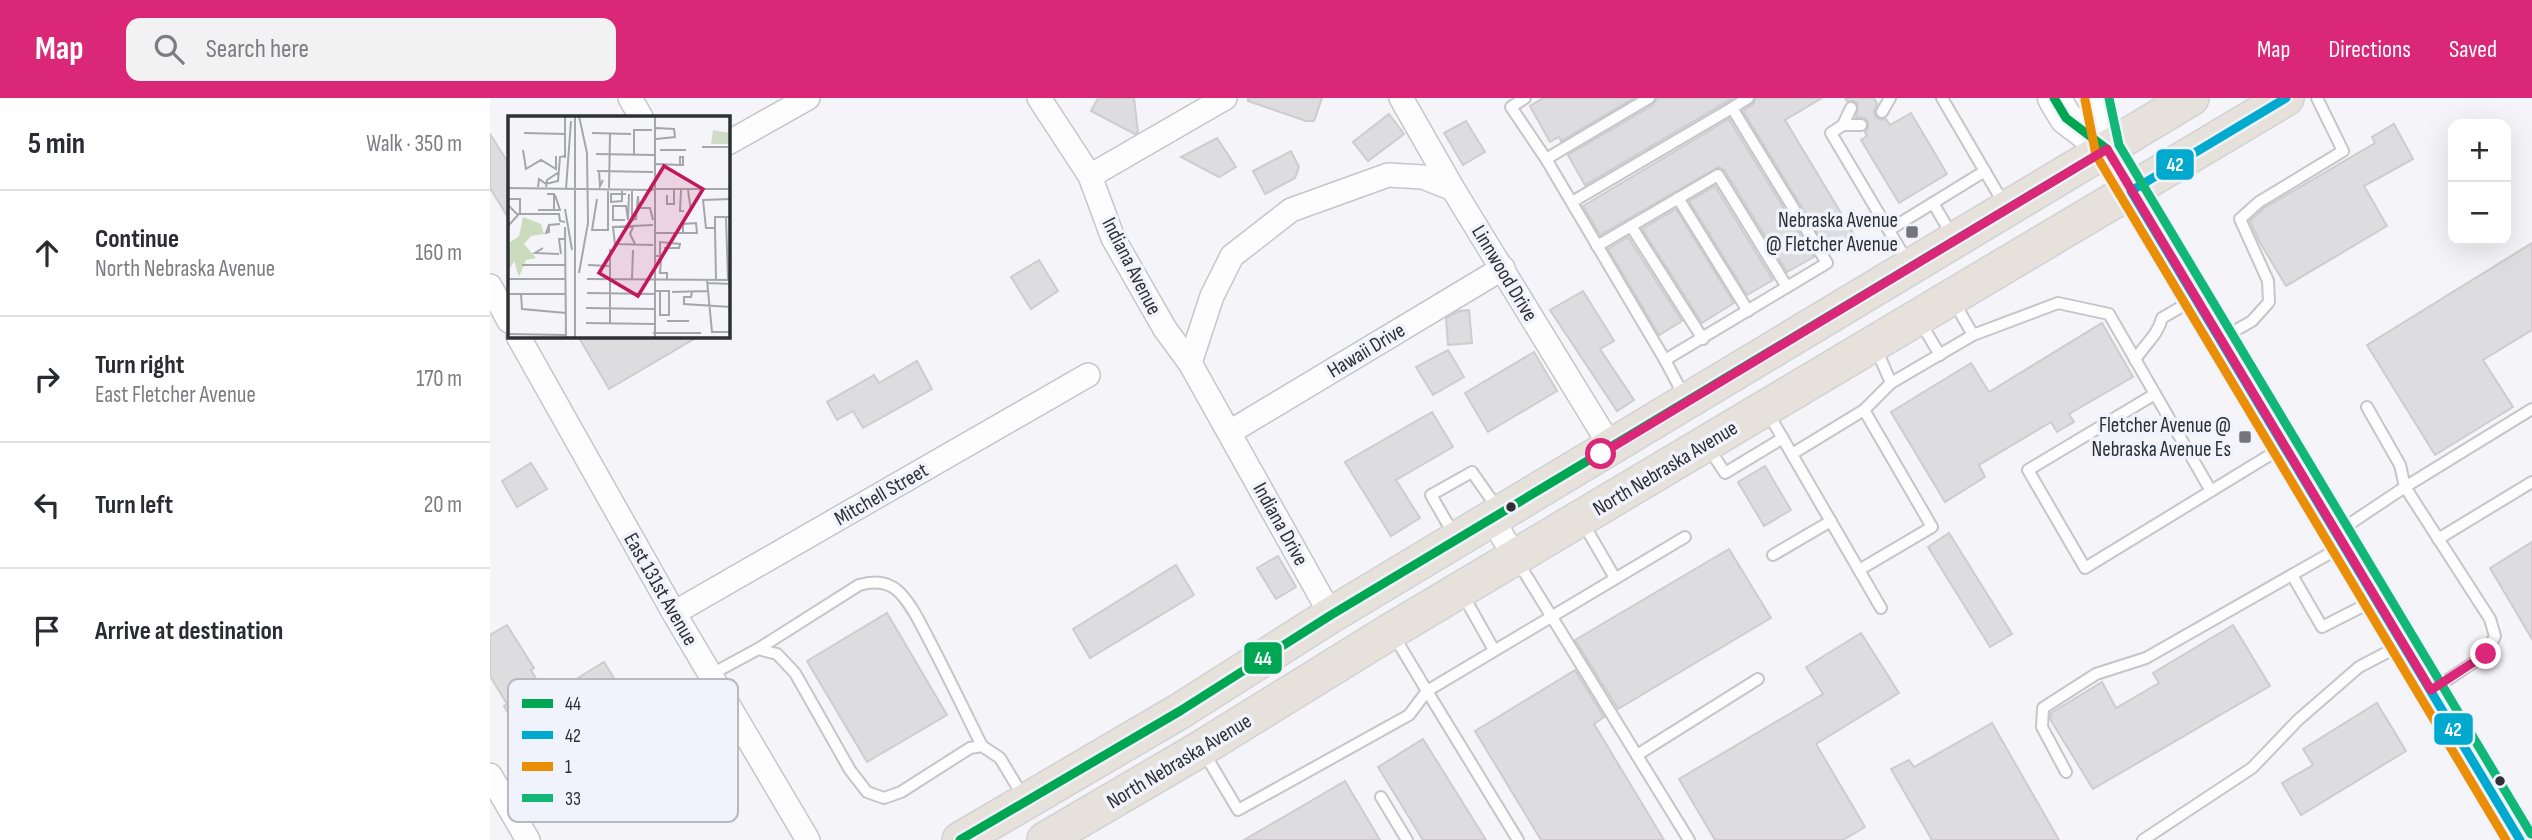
<!DOCTYPE html>
<html lang="en">
<head>
<meta charset="utf-8">
<style>
  body { margin:0; font-family:"Sofia Sans Condensed",sans-serif; background:#f2f2f3; color:#2b2b33 }
  .controls { position:absolute; right:21px; top:21px; display:grid; overflow:hidden; border-radius:14px; box-shadow:0 7px 28px #0002 }
  .controls button { width:63px; height:63px; display:grid; place-items:center; padding:0; border:0; border-bottom:2px solid #e1e1e2; background:#fff; color:#2b2b33; font:35px sans-serif }
  .stop { position:absolute; width:21px; height:21px; margin:-16px; border:5px solid #db2777; border-radius:50%; background:#fff }
  .stop.end { background:#db2777; border-color:#fff; box-shadow:0 2px 7px #0008 }
  .list { margin:0; padding:0; list-style:none }
  h2 { display:flex; justify-content:space-between; align-items:center; height:91px; margin:0; padding:0 28px; font-size:30px }
  h2 small { font-size:23px; font-weight:400; color:#7c7c81 }
  .list li { display:grid; grid-template-columns:46px 1fr auto; gap:21px; align-items:center; box-sizing:border-box; height:126px; padding:0 28px; border-top:2px solid #e1e1e2 }
  .list b { display:block; font-size:26px; white-space:nowrap }
  .list p { margin:0; font-size:23px; white-space:nowrap; color:#7c7c81 }
  .list em { font-size:23px; font-style:normal; color:#7c7c81 }
  .icon { flex:none; width:38px; height:38px; fill:none; stroke:currentColor; stroke-width:2; stroke-linecap:round; stroke-linejoin:round }
  .map { position:relative; flex:none; width:2042px; height:742px; overflow:hidden }
  header { display:flex; align-items:center; gap:42px; box-sizing:border-box; height:98px; padding:0 35px; background:#db2777; color:#fff }
  header strong { font-size:33px }
  nav { display:flex; gap:38px; margin-inline-start:auto; font-size:24px }
  .search { width:490px; height:63px; background:#f2f2f3; display:flex; align-items:center; gap:18px; box-sizing:border-box; padding:0 24px; border-radius:14px; color:#7c7c81; font-size:26px }
  main { display:flex }
  aside { flex:1; background:#fff }
  .map>svg:first-child { display:block }
  .building { fill:#dddcde; stroke:#ceccce; stroke-width:2 }
  .lines { fill:none; stroke-linecap:round; stroke-linejoin:round }
  .lane-casing { stroke:#c6c6ca; stroke-width:14 }
  .street-casing { stroke:#c6c6ca; stroke-width:26 }
  .secondary-casing { stroke:#c6c6ca; stroke-width:35 }
  .primary-casing { stroke:#d1d2d4; stroke-width:38 }
  .lane { stroke:#fdfdfe; stroke-width:10 }
  .street { stroke:#fdfdfe; stroke-width:23 }
  .secondary { stroke:#fdfdfe; stroke-width:32 }
  .primary { stroke:#e6e2db; stroke-width:35 }
  .bus-1-casing { stroke:#f1f3fc; stroke-width:14 }
  .bus-2-casing { stroke:#f1f3fc; stroke-width:14 }
  .bus-3-casing { stroke:#f1f3fc; stroke-width:14 }
  .bus-4-casing { stroke:#f1f3fc; stroke-width:14 }
  .bus-1 { stroke:#00a651; stroke-width:9 }
  .bus-2 { stroke:#00a9ce; stroke-width:9 }
  .bus-3 { stroke:#ea8e05; stroke-width:9 }
  .bus-4 { stroke:#10b776; stroke-width:9 }
  .route { stroke:#db2777; stroke-width:9 }
  .poi-dot { fill:#747579; stroke:#f1f3fc; stroke-width:2.5 }
  .bus-dot { fill:#2f3034; stroke:#f1f3fc; stroke-width:2.5 }
  .labels { text-anchor:middle; stroke-width:7; stroke-linejoin:round; paint-order:stroke }
  .poi-label { font-size:21px; fill:#2f3034; stroke:#f1f3fc; text-anchor:end }
  .street-label { font-size:21px; fill:#2f3034; stroke:#f1f3fc }
  .inset-road { fill:none; stroke:#a5a6aa; stroke-width:2 }
  .view { fill:#c2185b; fill-opacity:0.15; stroke:#c2185b; stroke-width:3.5 }
  .inset-edge { fill:none; stroke:#2f3034; stroke-width:3.5 }
  .key { fill:#f1f3fc; stroke:#b7b8c0; stroke-width:2 }
  .key-label { font-size:19px; fill:#2f3034 }
  .line-badge { stroke:#f1f3fc; stroke-width:2.5 }
  .badge-label { font-size:19px; text-anchor:middle; font-weight:bold; fill:#fff }
</style>
</head>
<body>
<header>
<strong>Map</strong>
<div class="search"><svg class="icon" aria-label="search" viewBox="0 0 24 24"><circle cx="10" cy="10" r="6"/><path d="M15 15l6 6"/></svg>Search here</div>
<nav><a>Map</a><a>Directions</a><a>Saved</a></nav>
</header>
<main>
<aside>
<h2>5 min<small>Walk · 350 m</small></h2>
<ul class="list">
<li><svg class="icon" aria-label="ahead" viewBox="0 0 24 24"><path d="M12 20V5M6 11l6-6 6 6"/></svg><div><b>Continue</b><p>North Nebraska Avenue</p></div><em>160 m</em></li>
<li><svg class="icon" aria-label="right" viewBox="0 0 24 24"><path d="M7 20v-9h11M14 6l5 5-5 5"/></svg><div><b>Turn right</b><p>East Fletcher Avenue</p></div><em>170 m</em></li>
<li><svg class="icon" aria-label="left" viewBox="0 0 24 24"><path d="M17 20v-9H6M10 6l-5 5 5 5"/></svg><div><b>Turn left</b></div><em>20 m</em></li>
<li><svg class="icon" aria-label="arrive" viewBox="0 0 24 24"><path d="M6 21V4h12l-3 4 3 4H6"/></svg><div><b>Arrive at destination</b></div></li>
</ul>
</aside>
<div class="map">
<svg width="2042" height="742" viewBox="0 0 2042 742">
  <rect width="100%" height="100%" fill="#f4f4f9"/>
  <g class="building">
    <polygon points="608,0 644,0 648,34 645,36 601,13"/>
    <polygon points="758,0 832,0 824,23 816,23 758,3"/>
    <polygon points="1053,0 1144,0 1071,43 1069,39 1060,44 1040,8"/>
    <polygon points="1167,0 1243,0 1095,87 1078,57 1163,7"/>
    <polygon points="1266,0 1332,0 1295,22 1363,135 1340,149 1337,151 1253,13 1263,6"/>
    <polygon points="1355,0 1384,0 1387,6 1384,13 1386,19 1391,22 1396,21 1400,27 1421,15 1457,76 1409,105 1371,42 1377,38 1375,34 1378,30 1378,24 1374,20 1366,19 1368,6 1364,3 1357,3"/>
    <polygon points="899,16 914,36 878,63 863,44"/>
    <polygon points="1239,21 1324,159 1297,174 1235,73 1229,69 1110,137 1093,108"/>
    <polygon points="976,23 995,54 973,67 954,35"/>
    <polygon points="1904,26 1923,61 1874,88 1897,128 1796,188 1769,143 1760,123 1774,110 1885,45 1882,39"/>
    <polygon points="0,36 19,66 19,121 0,90"/>
    <polygon points="727,40 746,69 729,79 691,59"/>
    <polygon points="801,53 809,69 805,80 775,96 763,73"/>
    <polygon points="1225,88 1283,182 1257,197 1199,103"/>
    <polygon points="1186,111 1244,205 1212,225 1152,131"/>
    <polygon points="1138,139 1192,223 1169,237 1118,151"/>
    <polygon points="2042,145 2042,232 1993,262 2023,309 1945,357 1877,247"/>
    <polygon points="549,162 568,193 541,211 521,179"/>
    <polygon points="1093,193 1124,243 1110,251 1144,302 1127,313 1060,212"/>
    <polygon points="979,212 982,245 958,247 956,220 969,213"/>
    <polygon points="1612,225 1643,279 1579,316 1584,324 1567,334 1561,324 1489,367 1495,379 1455,404 1401,314 1481,265 1499,294"/>
    <polygon points="88,238 209,238 119,291"/>
    <polygon points="958,252 974,279 943,297 926,269"/>
    <polygon points="1044,254 1067,293 998,334 975,295"/>
    <polygon points="427,263 442,291 373,330 363,313 347,322 337,304 384,277 389,285"/>
    <polygon points="942,314 963,349 906,382 930,420 901,438 855,364"/>
    <polygon points="41,365 57,391 27,409 12,383"/>
    <polygon points="1275,368 1301,412 1274,428 1248,384"/>
    <polygon points="1459,435 1522,536 1500,549 1438,449"/>
    <polygon points="2042,444 2042,541 2000,470"/>
    <polygon points="1239,451 1281,520 1128,611 1085,542"/>
    <polygon points="788,458 806,489 786,501 767,470"/>
    <polygon points="686,467 704,497 600,560 583,531"/>
    <polygon points="397,515 457,617 377,664 317,563"/>
    <polygon points="17,527 44,570 41,572 74,629 38,650 14,608 17,606 0,578 0,537"/>
    <polygon points="1743,527 1780,588 1603,691 1560,621 1561,615 1612,584 1626,610 1669,585 1663,575"/>
    <polygon points="1371,535 1409,595 1326,646 1375,729 1353,742 1225,742 1189,681 1333,596 1316,569"/>
    <polygon points="114,564 141,608 154,600 172,629 133,653 88,580"/>
    <polygon points="1085,572 1114,619 1104,626 1174,742 1051,742 985,633"/>
    <polygon points="1887,605 1916,653 1811,717 1792,685 1823,667 1813,651"/>
    <polygon points="1502,625 1569,742 1442,742 1401,671 1419,662 1424,669"/>
    <polygon points="933,641 996,742 933,742 888,669"/>
    <polygon points="855,683 890,742 754,742"/>
  </g>
  <g class="lines">
    <defs>
      <g id="lane">
        <polyline points="1035,0 1021,9 1056,61 1159,0"/>
        <polyline points="1452,0 1514,106"/>
        <polyline points="1361,10 1353,27 1341,35 1417,163"/>
        <polyline points="1392,14 1400,0"/>
        <polyline points="1353,27 1371,27"/>
        <polyline points="1056,61 1175,262"/>
        <polyline points="1188,100 1258,213"/>
        <polyline points="1082,104 1242,10"/>
        <polyline points="1443,105 1463,139"/>
        <polyline points="1141,128 1213,241"/>
        <polyline points="1399,132 1495,73"/>
        <polyline points="1107,148 1228,77 1297,189"/>
        <polyline points="1463,202 1483,237 1568,205 1619,216 1721,393"/>
        <polyline points="1429,222 1450,257"/>
        <polyline points="1732,240 1762,223 1779,204 1778,183 1750,121 1769,104 1853,53 1827,0"/>
        <path d="M1645 262C1654 247 1668 237 1672 220L1703 202"/>
        <polyline points="1401,285 1483,237"/>
        <polyline points="1665,296 1538,372 1595,470 1793,349"/>
        <polyline points="1194,298 1175,262 1337,165 1242,10 1258,0"/>
        <polyline points="1877,309 1910,367 1915,389 2042,311"/>
        <polyline points="1374,312 1401,285 1385,248"/>
        <polyline points="1278,315 1391,510"/>
        <polyline points="1218,349 1235,375 1293,340"/>
        <polyline points="1302,356 1374,312 1442,429 1369,472"/>
        <polyline points="1093,425 1125,480"/>
        <polyline points="1849,433 1915,389 2000,521 2005,538 1996,556 1944,591"/>
        <polyline points="964,437 941,397 982,374 1008,411"/>
        <polyline points="1948,441 2042,384"/>
        <polyline points="1283,457 1341,423"/>
        <polyline points="1028,464 1199,742"/>
        <polyline points="1802,477 1832,529 1883,503"/>
        <polyline points="973,497 1004,552"/>
        <polyline points="904,538 937,593 1195,439"/>
        <path d="M268 551 369 487C383 483 398 483 409 494 422 507 430 525 438 540 457 576 474 612 492 648"/>
        <polyline points="220,577 268,551 287,556 305,575 360,672 377,694 394,700 411,694 480,650 492,648 510,660 534,700"/>
        <polyline points="713,653 748,712 919,617 937,593 1028,742"/>
        <polyline points="1147,657 1268,581"/>
        <polyline points="1576,674 1552,629 1553,610 1606,576 1656,560 1851,449"/>
        <polyline points="891,699 917,742"/>
        <polyline points="1653,742 1762,670 1808,622 1869,569 1911,547"/>
      </g>
      <g id="street">
        <polyline points="140,0 151,19"/>
        <polyline points="549,0 600,78 623,140 675,231 700,265 841,517"/>
        <polyline points="911,0 963,91 1121,349"/>
        <polyline points="238,45 318,0"/>
        <polyline points="600,78 735,0"/>
        <polyline points="0,188 19,223"/>
        <polyline points="28,238 184,515 318,742"/>
        <polyline points="700,265 722,198 742,158 801,112 898,77 933,79 963,91"/>
        <polyline points="740,334 1013,170"/>
        <polyline points="1002,421 1025,459"/>
        <polyline points="184,515 598,277"/>
        <polyline points="0,677 38,742"/>
      </g>
      <g id="secondary">
        <polyline points="1564,0 1576,20 1617,51"/>
        <polyline points="1607,0 1617,51 2030,742"/>
      </g>
      <g id="primary">
        <polyline points="470,742 690,613 841,517 1701,0"/>
        <polyline points="555,742 712,650 901,533 1796,0"/>
      </g>
    </defs>
    <use href="#lane" class="lane-casing"/>
    <use href="#street" class="street-casing"/>
    <use href="#secondary" class="secondary-casing"/>
    <use href="#primary" class="primary-casing"/>
    <use href="#lane" class="lane"/>
    <use href="#street" class="street"/>
    <use href="#secondary" class="secondary"/>
    <use href="#primary" class="primary"/>
    <defs>
      <polyline id="bus-1" points="470,742 690,613 841,517 1617,51 1576,20 1564,0"/>
      <polyline id="bus-2" points="1796,0 1641,93 2030,742"/>
      <polyline id="bus-3" points="1595,2 1606,57 2016,742"/>
      <polyline id="bus-4" points="1619,0 1629,47 2041,736"/>
    </defs>
    <use href="#bus-1" class="bus-1-casing"/>
    <use href="#bus-2" class="bus-2-casing"/>
    <use href="#bus-3" class="bus-3-casing"/>
    <use href="#bus-4" class="bus-4-casing"/>
    <use href="#bus-1" class="bus-1"/>
    <use href="#bus-2" class="bus-2"/>
    <use href="#bus-3" class="bus-3"/>
    <use href="#bus-4" class="bus-4"/>
  </g>
  <g class="lines">
    <polyline class="route" points="1111,356 1617,51 1941,592 1996,556"/>
  </g>
  <g class="poi-dot">
    <rect x="1415" y="127" width="14" height="14" rx="3.5"/>
    <rect x="1748" y="332" width="14" height="14" rx="3.5"/>
  </g>
  <g class="bus-dot">
    <circle cx="1021" cy="409" r="6"/>
    <circle cx="2010" cy="683" r="6"/>
  </g>
  <g class="labels">
    <g class="poi-label">
      <text x="1408" y="129">Nebraska Avenue<tspan x="1408" dy="24">@ Fletcher Avenue</tspan></text>
      <text x="1741" y="334">Fletcher Avenue @<tspan x="1741" dy="24">Nebraska Avenue Es</tspan></text>
    </g>
    <g class="street-label">
      <text transform="translate(642 168) rotate(63)" y="7">Indiana Avenue</text>
      <text transform="translate(1015 175) rotate(59)" y="7">Linnwood Drive</text>
      <text transform="translate(876 252) rotate(-31)" y="7">Hawaii Drive</text>
      <text transform="translate(1175 370) rotate(-31)" y="7">North Nebraska Avenue</text>
      <text transform="translate(391 396) rotate(-30)" y="7">Mitchell Street</text>
      <text transform="translate(791 426) rotate(61)" y="7">Indiana Drive</text>
      <text transform="translate(171 491) rotate(60)" y="7">East 131st Avenue</text>
      <text transform="translate(689 663) rotate(-31)" y="7">North Nebraska Avenue</text>
    </g>
  </g>
  <g transform="translate(18 18)">
    <rect width="222" height="222" fill="#f4f4f9"/>
    <path d="M205 14 222 17V28H203Z" fill="#d0ddc6"/>
    <path d="M15 101 33 108 36 118 23 120 16 128 28 142 18 144 11 161 6 145 0 156V137L1 127 11 120Z" fill="#cbdcbe"/>
    <path class="inset-road" d="M67 0V222M16 17 57 18M84 17 123 18M148 23 167 21 166 13 148 12M194 31H223M15 34 18 53 33 44 48 53V40M152 34H178M88 38 147 39M126 39V14H144M172 41H175V49H172ZM57 42V0M148 48 172 49M89 55 145 56M91 55 92 70 95 64M30 71 31 63 38 68 50 65 52 41 57 40M38 71 39 64 51 56M0 72 145 74M101 72 102 18M58 73 63 5M144 73H223M173 74 172 95H176M180 74 183 95M114 75V85L103 86V78H118M124 75V104L128 103 130 80 131 92H142L145 104M159 79V88H166V74M0 83H12V97M89 83 84 114H100V75M223 83 195 84 198 112H207V101H223M0 89 10 99 0 110M57 93 64 134M30 94H46V78H39M46 94H52L47 79M10 98H51L52 105 57 106M218 101 220 164M117 104H105V90H118L120 104 121 78M41 109 38 117 41 116V109L52 108M126 109 122 118 127 128M57 111 58 222M207 112 208 164M146 117H189L188 107 175 108V117M145 129 107 128 105 111 145 109M35 132 27 137 51 138M102 133V207M53 138 51 123H57M146 140H152V126L172 128 171 132H156M153 144 152 157H159V164M14 149H58M80 149 101 150M71 157 80 107 79 37 71 0M0 163H58M79 163 223 164M124 163 125 134M199 164 204 216H223M200 167 223 168M148 175H161V199H152V175M164 176 200 175M184 176 183 181H176V188L223 191M79 177 148 178M0 178H58M13 178 14 193 58 197M78 192 147 193M159 205H181M78 207 147 208M145 217H193M0 218 58 219M147 222V0"/>
    <path class="view" d="M156 50 195 73 130 180 91 157Z"/>
    <rect width="222" height="222" class="inset-edge"/>
  </g>
  <rect x="18" y="581" width="230" height="143" rx="10" class="key"/>
  <rect x="32" y="601" width="31" height="9" fill="#00a651"/>
  <rect x="32" y="633" width="31" height="8" fill="#00a9ce"/>
  <rect x="32" y="664" width="31" height="9" fill="#ea8e05"/>
  <rect x="32" y="696" width="31" height="8" fill="#10b776"/>
  <g class="key-label">
    <text x="75" y="612">44</text>
    <text x="75" y="644">42</text>
    <text x="75" y="675">1</text>
    <text x="75" y="707">33</text>
  </g>
  <g class="line-badge">
    <rect x="1665" y="50" width="40" height="33" rx="7" fill="#00a9ce"/>
    <rect x="753" y="543" width="40" height="34" rx="7" fill="#00a651"/>
    <rect x="1943" y="614" width="41" height="34" rx="7" fill="#00a9ce"/>
  </g>
  <g class="badge-label">
    <text x="1685" y="73">42</text>
    <text x="773" y="567">44</text>
    <text x="1963" y="638">42</text>
  </g>
</svg>
<div class="controls">
<button>+</button>
<button>−</button>
</div>
<div class="stop" style="left:1111px;top:356px"></div>
<div class="stop end" style="left:1996px;top:556px"></div>
</div>
</main>
</body>
</html>
